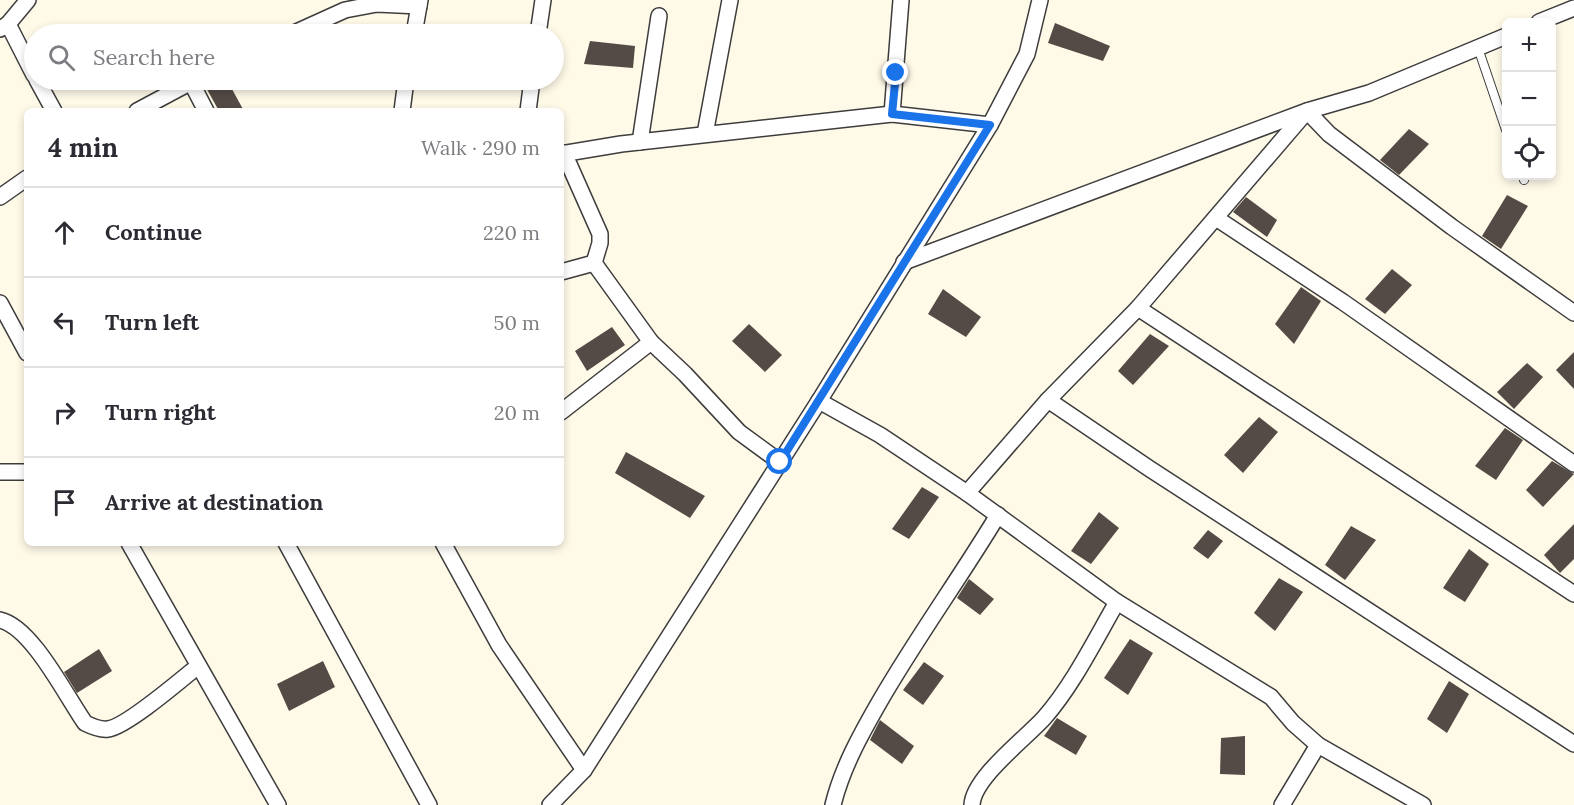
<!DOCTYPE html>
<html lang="en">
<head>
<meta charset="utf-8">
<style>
  body { margin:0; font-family:Lora,serif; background:#f2f2f3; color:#2b2b33 }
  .controls { position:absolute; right:18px; top:18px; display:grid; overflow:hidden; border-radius:9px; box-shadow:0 3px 9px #0003 }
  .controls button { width:54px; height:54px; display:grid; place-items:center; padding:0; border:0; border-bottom:2px solid #e1e1e2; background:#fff; color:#2b2b33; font:30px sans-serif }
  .stop { position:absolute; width:18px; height:18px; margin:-14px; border:4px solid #1a73e8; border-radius:50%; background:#fff }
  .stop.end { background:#1a73e8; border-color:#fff; box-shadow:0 2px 6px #0008 }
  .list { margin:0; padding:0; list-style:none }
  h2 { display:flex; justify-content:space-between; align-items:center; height:78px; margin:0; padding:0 24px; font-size:26px }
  h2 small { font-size:20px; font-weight:400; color:#7c7c81 }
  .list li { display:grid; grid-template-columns:39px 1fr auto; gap:18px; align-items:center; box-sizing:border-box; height:90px; padding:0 24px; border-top:2px solid #e1e1e2 }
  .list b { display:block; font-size:22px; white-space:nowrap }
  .list em { font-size:20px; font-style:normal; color:#7c7c81 }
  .icon { flex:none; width:33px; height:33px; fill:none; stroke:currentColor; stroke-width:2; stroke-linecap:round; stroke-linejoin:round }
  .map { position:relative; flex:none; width:1574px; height:805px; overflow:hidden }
  .search { position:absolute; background:#fff; box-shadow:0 3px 9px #0003; left:24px; top:24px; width:540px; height:66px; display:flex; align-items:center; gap:15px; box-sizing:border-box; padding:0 21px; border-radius:33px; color:#7c7c81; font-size:22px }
  .panel { position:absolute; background:#fff; box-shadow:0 3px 9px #0003; left:24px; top:108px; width:540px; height:438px; border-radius:9px }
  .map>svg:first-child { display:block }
  .building { fill:#544b46 }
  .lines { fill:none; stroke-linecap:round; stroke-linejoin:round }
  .lane-casing { stroke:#3d3d3d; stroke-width:10 }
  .street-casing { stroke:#3d3d3d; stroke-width:18 }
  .lane { stroke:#fff; stroke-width:8 }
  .street { stroke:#fff; stroke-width:15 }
  .route { stroke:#1a73e8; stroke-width:8 }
</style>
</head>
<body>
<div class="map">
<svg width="1574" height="805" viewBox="0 0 1574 805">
  <rect width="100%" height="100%" fill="#fffae8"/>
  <g class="building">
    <polygon points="1055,23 1110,46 1103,61 1048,43"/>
    <polygon points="590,41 635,46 633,68 584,64"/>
    <polygon points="205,80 227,80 244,111 219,111 204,84"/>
    <polygon points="1409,129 1429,144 1399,175 1380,160"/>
    <polygon points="1507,195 1528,206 1501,249 1482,236"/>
    <polygon points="1246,197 1277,220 1267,237 1233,212"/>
    <polygon points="1392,269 1412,285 1385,314 1365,299"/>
    <polygon points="1301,287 1321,301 1294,344 1275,324"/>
    <polygon points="943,289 981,317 966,337 928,314"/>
    <polygon points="749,324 782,355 765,372 732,341"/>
    <polygon points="612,327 625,345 587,371 575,351"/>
    <polygon points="1150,334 1169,346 1133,385 1118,371"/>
    <polygon points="1574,352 1574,389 1556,370"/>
    <polygon points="1527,363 1543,377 1514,409 1497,392"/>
    <polygon points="1259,417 1278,432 1243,473 1224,455"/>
    <polygon points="1505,428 1523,440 1496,480 1475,466"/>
    <polygon points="626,452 705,496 690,518 615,473"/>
    <polygon points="1552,461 1574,474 1543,507 1526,490"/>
    <polygon points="922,487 939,497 909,539 892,529"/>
    <polygon points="1099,512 1119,528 1091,564 1071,551"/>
    <polygon points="1574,524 1574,559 1560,573 1544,555"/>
    <polygon points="1351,526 1376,540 1345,580 1325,565"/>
    <polygon points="1208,530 1223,541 1208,559 1193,548"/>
    <polygon points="1469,549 1489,564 1465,602 1443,588"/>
    <polygon points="1279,578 1303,592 1275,631 1254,613"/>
    <polygon points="969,579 994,599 980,615 957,598"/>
    <polygon points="1130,639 1153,653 1128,695 1104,678"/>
    <polygon points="99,649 112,671 77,693 64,672"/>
    <polygon points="323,661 335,687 289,711 277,684"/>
    <polygon points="924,662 944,676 923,705 903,690"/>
    <polygon points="1449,681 1469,694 1447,733 1427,719"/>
    <polygon points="1057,718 1087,736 1076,755 1044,736"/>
    <polygon points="880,720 914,746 902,764 870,740"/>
    <polygon points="1245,736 1245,775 1220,774 1221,738"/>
  </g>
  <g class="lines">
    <defs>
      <g id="lane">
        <polyline points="1478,48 1506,130"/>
        <polyline points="1523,176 1524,180"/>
      </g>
      <g id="street">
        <polyline points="1539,22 1574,8"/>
        <polyline points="8,24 34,75"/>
        <polyline points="0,29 8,24 28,0"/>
        <polyline points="292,34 345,10 377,4 419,6"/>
        <polyline points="414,34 420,0"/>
        <polyline points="538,34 543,0"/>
        <polyline points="37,80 54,111"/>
        <polyline points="191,82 206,111"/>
        <polyline points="137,111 195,80"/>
        <polyline points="402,111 406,80"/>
        <polyline points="528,111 532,80"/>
        <polyline points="892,114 901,0"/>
        <polyline points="705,134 730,0"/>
        <polyline points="640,142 659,16"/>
        <polyline points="564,153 600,234 600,243 594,263"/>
        <polyline points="561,154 621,144 892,114 990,125"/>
        <polyline points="0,197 27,178"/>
        <polyline points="1216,218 1343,302 1574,464"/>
        <polyline points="904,262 1307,111 1369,93 1506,36"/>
        <polyline points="594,263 651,342 685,374 739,432 780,462"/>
        <polyline points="561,272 594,263"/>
        <polyline points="0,303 27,353"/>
        <polyline points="1138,308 1574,594"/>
        <polyline points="1048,400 1150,469 1574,744"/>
        <polyline points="819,401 880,435 967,493 1117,602 1271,697 1293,723 1318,745 1423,805"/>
        <polyline points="561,412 651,342"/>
        <polyline points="0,472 27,472"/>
        <polyline points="967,493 1048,400 1138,308 1307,111 1329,134 1452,227 1574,313"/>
        <polyline points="129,543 278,805"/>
        <polyline points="286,543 429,805"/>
        <polyline points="443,543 499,645 584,770"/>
        <path d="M0 620C32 627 66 696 85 723 93 727 100 730 108 729 126 727 182 679 198 666"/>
        <polyline points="550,805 584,770 819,401 990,125 1027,54 1040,0"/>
        <path d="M833 805C842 768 861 734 880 701 917 637 960 578 998 515"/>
        <path d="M972 805C973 778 1026 738 1044 718 1073 685 1095 640 1117 602"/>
        <polyline points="1282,805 1318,745"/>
      </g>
    </defs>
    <use href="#lane" class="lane-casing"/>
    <use href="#street" class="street-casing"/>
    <use href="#lane" class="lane"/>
    <use href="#street" class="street"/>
  </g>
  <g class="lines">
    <polyline class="route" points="780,462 990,125 892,114 896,73"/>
  </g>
</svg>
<div class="controls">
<button>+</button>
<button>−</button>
<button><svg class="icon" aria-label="locate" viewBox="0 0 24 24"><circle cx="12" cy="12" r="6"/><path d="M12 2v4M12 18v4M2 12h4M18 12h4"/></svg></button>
</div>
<div class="stop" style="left:780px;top:462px"></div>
<div class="stop end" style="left:896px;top:73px"></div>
<div class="search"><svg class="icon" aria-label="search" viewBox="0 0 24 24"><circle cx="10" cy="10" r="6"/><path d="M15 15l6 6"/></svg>Search here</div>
<section class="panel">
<h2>4 min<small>Walk · 290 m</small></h2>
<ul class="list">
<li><svg class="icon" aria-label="ahead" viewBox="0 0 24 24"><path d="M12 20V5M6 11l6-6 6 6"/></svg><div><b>Continue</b></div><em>220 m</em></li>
<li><svg class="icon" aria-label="left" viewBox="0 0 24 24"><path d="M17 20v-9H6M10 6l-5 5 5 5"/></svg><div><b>Turn left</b></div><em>50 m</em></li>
<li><svg class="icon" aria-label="right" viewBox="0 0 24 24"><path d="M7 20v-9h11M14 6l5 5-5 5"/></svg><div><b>Turn right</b></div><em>20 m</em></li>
<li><svg class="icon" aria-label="arrive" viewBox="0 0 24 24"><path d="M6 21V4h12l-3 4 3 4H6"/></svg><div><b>Arrive at destination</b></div></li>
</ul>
</section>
</div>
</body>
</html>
